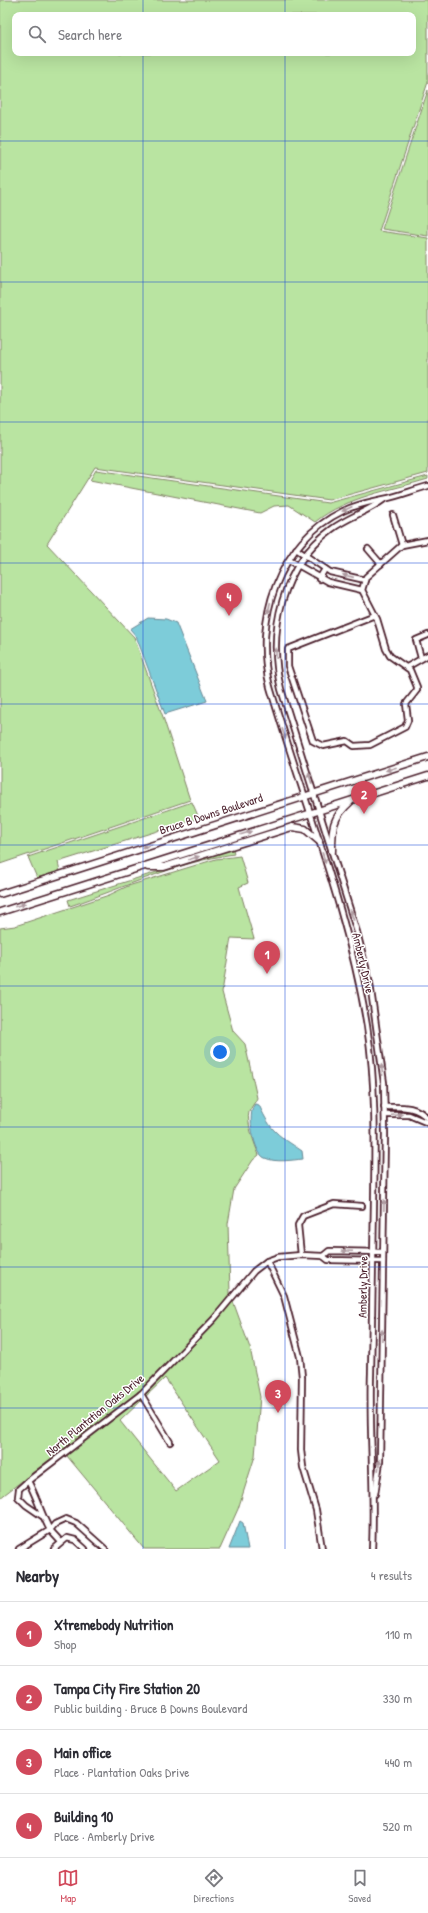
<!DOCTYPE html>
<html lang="en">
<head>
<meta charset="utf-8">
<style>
  body { margin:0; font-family:"Patrick Hand",sans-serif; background:#f7f7f7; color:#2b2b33 }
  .you { position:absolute; left:220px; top:1052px; width:14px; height:14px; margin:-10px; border:3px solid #fff; border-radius:50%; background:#1a73e8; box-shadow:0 0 0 6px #1a73e833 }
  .badge { display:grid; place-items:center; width:26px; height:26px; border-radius:50%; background:#d1495b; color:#fff; font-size:13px; font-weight:700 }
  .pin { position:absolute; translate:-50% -33px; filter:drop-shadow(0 1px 2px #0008) }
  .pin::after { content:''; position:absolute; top:21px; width:14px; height:12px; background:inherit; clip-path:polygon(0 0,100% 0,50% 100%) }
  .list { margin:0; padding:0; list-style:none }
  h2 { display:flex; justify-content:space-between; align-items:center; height:52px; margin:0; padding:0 16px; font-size:17px }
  h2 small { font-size:13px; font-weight:400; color:#7c7c81 }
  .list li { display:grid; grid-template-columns:26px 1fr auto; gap:12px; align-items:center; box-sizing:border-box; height:64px; padding:0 16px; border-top:1px solid #e1e1e2 }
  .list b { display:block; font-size:15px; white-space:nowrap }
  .list p { margin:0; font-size:13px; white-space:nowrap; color:#7c7c81 }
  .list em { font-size:13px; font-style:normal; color:#7c7c81 }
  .icon { flex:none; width:22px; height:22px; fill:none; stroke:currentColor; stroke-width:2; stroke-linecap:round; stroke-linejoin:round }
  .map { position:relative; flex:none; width:428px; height:1549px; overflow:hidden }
  .search { position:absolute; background:#fff; box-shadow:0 4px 16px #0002; left:12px; right:12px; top:12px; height:44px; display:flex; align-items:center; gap:10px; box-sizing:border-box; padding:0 14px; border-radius:8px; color:#7c7c81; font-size:15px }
  .sheet { height:308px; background:#fff }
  nav { display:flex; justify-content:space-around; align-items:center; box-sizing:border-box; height:56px; border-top:1px solid #e1e1e2; background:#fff; font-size:11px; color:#7c7c81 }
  nav a { display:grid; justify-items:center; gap:2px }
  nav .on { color:#d1495b }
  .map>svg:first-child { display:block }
  .green { fill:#b9e4a1; stroke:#828266; fill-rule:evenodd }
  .water { fill:#7dccd9; stroke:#698793 }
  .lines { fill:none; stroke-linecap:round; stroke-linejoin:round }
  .minor-casing { stroke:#4a1f2b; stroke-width:8 }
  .secondary-casing { stroke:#4a1f2b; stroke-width:9 }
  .minor { stroke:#fff; stroke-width:4.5 }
  .secondary { stroke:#fff; stroke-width:6 }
  .oneway { fill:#ae9aa0 }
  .grid { fill:none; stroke:#1d4ed8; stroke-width:1; stroke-opacity:0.55 }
  .labels { text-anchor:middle; stroke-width:3; stroke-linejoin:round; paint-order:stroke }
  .street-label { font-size:12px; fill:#4a1f2b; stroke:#fff }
</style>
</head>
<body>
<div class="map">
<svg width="428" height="1549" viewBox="0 0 428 1549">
  <rect width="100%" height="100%" fill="#fff"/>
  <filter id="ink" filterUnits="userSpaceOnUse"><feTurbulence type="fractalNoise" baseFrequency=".025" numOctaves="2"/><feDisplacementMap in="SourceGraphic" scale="8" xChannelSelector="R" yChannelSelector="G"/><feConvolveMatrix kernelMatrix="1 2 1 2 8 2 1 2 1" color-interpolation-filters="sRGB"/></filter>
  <g filter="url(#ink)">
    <g class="green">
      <path d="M0 0H428V82L379 231 428 238V473L329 500 95 467 47 544 134 637 163 717 190 800 0 864ZM15 15H413V53H15Z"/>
      <polygon points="428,90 428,236 382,229"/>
      <path d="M96 470 328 503 428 476V479C389 491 348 496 315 522L289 505 274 506 260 513 90 480Z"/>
      <polygon points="192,802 199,818 58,862 60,871 37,878 28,857"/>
      <path d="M233 848 234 854C177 862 124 888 70 906L68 900Z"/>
      <path d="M240 856 248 883 239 887 254 939 231 938 222 992 233 1031 245 1044 257 1098C255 1103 251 1107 249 1112 246 1122 255 1145 259 1155L253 1160 234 1189 228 1224 230 1293 250 1348 260 1397 255 1456 238 1509 220 1549H144L62 1450 0 1498V928L15 926 109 895 128 886 216 859ZM165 1378 220 1460 176 1491 120 1421Z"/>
    </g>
    <g class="water">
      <polygon points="148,618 166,619 176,623 207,701 165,714 136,636 130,629"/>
      <path d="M255 1104 259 1105C272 1133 277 1134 302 1151L303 1159C292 1160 276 1163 265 1158 254 1154 246 1114 255 1104Z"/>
      <polygon points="240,1521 243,1523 248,1549 229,1549"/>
    </g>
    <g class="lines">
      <defs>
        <g id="minor">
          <polyline points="393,515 402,545"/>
          <polyline points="296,549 330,572 365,580"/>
          <polyline points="368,549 381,564"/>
          <polyline points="289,560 328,582 362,590"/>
          <polyline points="319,579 325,569"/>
          <polyline points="375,615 288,649 288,666 313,741 323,746 347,741 354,746 370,745 405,727 408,720 406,704 417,690 417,687 410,670 390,656 386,649 377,619 362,590 366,577 402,545 428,540"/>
          <polyline points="421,658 416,640 428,635"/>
          <polyline points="407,667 428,655"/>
          <path d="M384 1107C401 1107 416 1105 428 1119"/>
          <polyline points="385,1115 409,1115 428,1123"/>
          <polyline points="301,1255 298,1225 303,1216 334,1204 362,1206"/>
          <polyline points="323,1256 329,1251 383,1252"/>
          <polyline points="267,1261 284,1296 300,1357 302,1377 301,1450 303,1467 316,1510 322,1549"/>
          <polyline points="141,1394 170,1442"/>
          <polyline points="28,1481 19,1489 18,1497 26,1505 42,1516"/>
          <path d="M375 1494 380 1462 385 1134 384 1083 370 983 357 932 281 689C267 631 282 565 332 529 348 517 367 512 383 500"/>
          <polyline points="61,1542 50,1530 55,1524 66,1519 76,1523 105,1549"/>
          <path d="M19 1549 50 1530C41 1514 37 1497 28 1481L141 1394 214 1319 254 1271 267 1261 278 1257 301 1255 323 1256 328 1260 383 1261"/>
          <polyline points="54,1549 67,1538 75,1540 85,1549"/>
          <path d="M372 1549C375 1490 369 1432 371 1373 372 1316 373 1259 374 1201 375 1142 376 1084 367 1026 348 910 303 799 270 687 253 621 278 542 343 511 357 504 370 502 384 499 399 496 413 490 428 486"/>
        </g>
        <g id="secondary">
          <path d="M332 851C332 828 332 818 350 802"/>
          <polyline points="148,867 164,867 292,827 305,829 319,841"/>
          <polyline points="0,894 428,757"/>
          <polyline points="0,912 428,776"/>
        </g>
      </defs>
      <use href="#minor" class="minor-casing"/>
      <use href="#secondary" class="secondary-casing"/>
      <use href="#minor" class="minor"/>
      <use href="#secondary" class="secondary"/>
    </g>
    <defs><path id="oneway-solid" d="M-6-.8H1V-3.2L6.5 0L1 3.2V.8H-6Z"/></defs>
    <g class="oneway">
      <use href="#oneway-solid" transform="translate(347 509) rotate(155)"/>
      <use href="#oneway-solid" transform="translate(348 576) rotate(-167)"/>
      <use href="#oneway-solid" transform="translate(269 608) rotate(103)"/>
      <use href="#oneway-solid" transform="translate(276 653) rotate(-92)"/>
      <use href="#oneway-solid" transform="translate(284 734) rotate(72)"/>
      <use href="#oneway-solid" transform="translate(391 769) rotate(162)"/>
      <use href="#oneway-solid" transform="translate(310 778) rotate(-107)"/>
      <use href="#oneway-solid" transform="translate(246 833) rotate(-18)"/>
      <use href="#oneway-solid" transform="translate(147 846) rotate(162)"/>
      <use href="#oneway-solid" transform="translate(194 858) rotate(-17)"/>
      <use href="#oneway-solid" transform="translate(324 858) rotate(73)"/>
      <use href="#oneway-solid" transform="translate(20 905) rotate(-18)"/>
      <use href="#oneway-solid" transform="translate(352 915) rotate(-107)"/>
      <use href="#oneway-solid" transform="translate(382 1070) rotate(-97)"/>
      <use href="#oneway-solid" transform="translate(397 1115) rotate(-2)"/>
      <use href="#oneway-solid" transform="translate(384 1205) rotate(-89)"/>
      <use href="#oneway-solid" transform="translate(347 1251) rotate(-178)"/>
      <use href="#oneway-solid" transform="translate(382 1335) rotate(-89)"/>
      <use href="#oneway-solid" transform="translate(379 1465) rotate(-83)"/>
    </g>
  </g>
  <path class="grid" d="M143 0V15M285 0V15M143 53V1549M285 53V1549M0 141H428M0 282H428M0 422H428M0 563H428M0 704H428M0 845H428M0 986H428M0 1127H428M0 1267H428M0 1408H428"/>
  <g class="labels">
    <g class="street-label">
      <text transform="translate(211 814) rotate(-18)" y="4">Bruce B Downs Boulevard</text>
      <text transform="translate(363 963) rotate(77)" y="4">Amberly Drive</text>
      <text transform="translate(363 1287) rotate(-89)" y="4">Amberly Drive</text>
      <text transform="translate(95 1415) rotate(-39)" y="4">North Plantation Oaks Drive</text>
    </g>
  </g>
</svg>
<div class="you"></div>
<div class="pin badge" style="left:267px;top:974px">1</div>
<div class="pin badge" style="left:364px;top:814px">2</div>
<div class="pin badge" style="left:278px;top:1413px">3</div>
<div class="pin badge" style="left:229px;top:616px">4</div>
<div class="search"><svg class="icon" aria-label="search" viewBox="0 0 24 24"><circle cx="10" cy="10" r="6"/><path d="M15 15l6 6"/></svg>Search here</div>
</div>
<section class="sheet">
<h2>Nearby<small>4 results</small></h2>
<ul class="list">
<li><span class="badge">1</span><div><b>Xtremebody Nutrition</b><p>Shop</p></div><em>110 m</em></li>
<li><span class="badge">2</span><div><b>Tampa City Fire Station 20</b><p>Public building · Bruce B Downs Boulevard</p></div><em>330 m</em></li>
<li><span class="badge">3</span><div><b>Main office</b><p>Place · Plantation Oaks Drive</p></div><em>440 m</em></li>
<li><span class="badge">4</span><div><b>Building 10</b><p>Place · Amberly Drive</p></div><em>520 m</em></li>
</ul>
</section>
<nav>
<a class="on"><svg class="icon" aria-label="map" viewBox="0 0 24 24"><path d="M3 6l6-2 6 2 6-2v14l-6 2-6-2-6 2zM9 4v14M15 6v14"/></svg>Map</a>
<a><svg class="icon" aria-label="directions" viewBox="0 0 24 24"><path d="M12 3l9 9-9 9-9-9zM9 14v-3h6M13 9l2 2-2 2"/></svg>Directions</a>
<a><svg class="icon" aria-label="saved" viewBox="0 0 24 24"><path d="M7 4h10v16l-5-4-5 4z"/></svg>Saved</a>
</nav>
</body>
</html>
